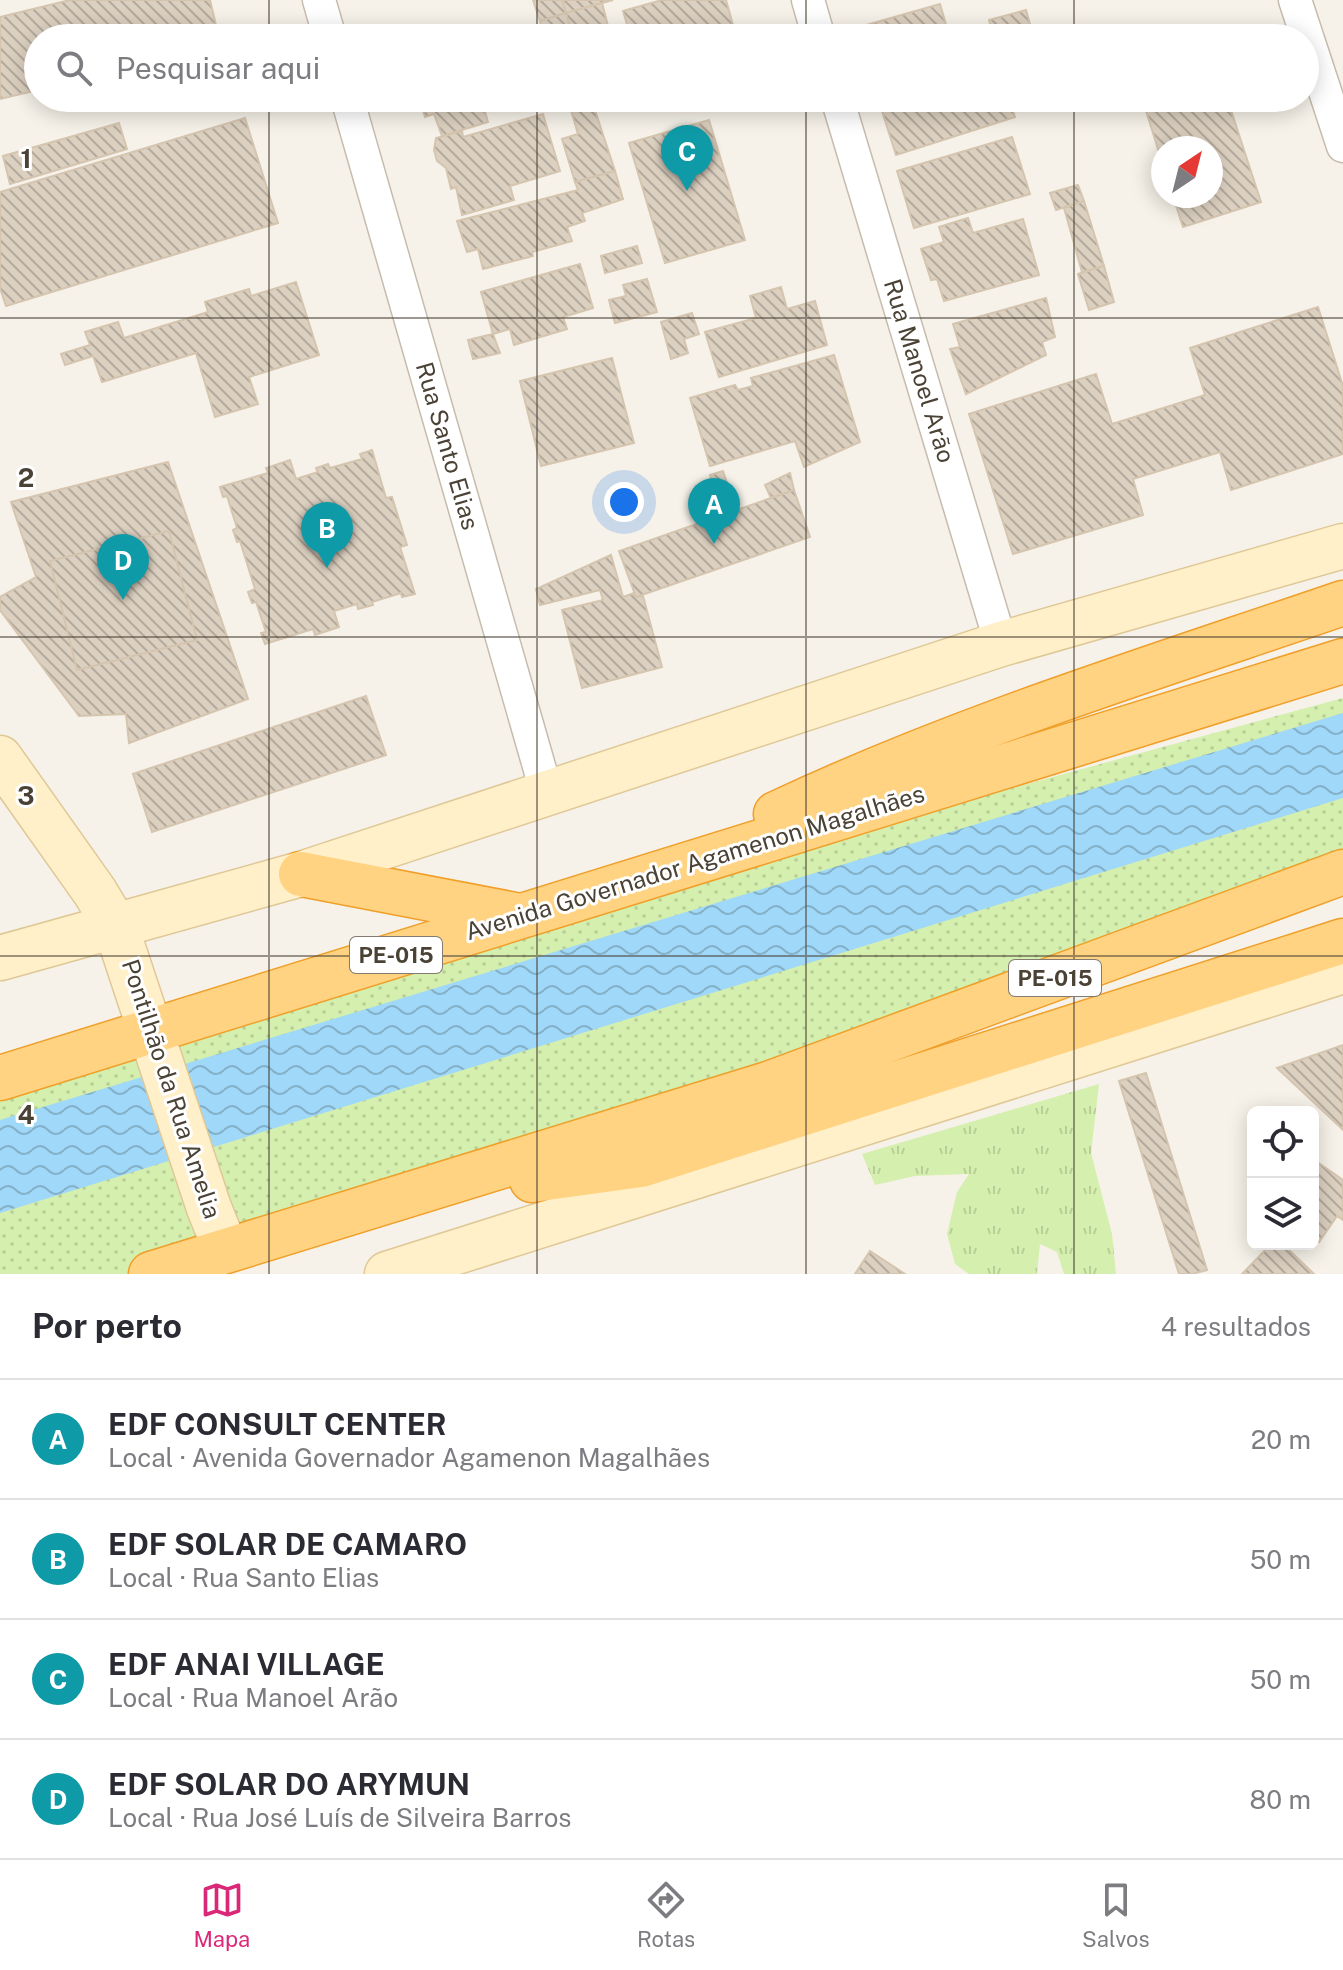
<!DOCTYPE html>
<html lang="pt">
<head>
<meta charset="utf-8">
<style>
  body { margin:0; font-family:"Public Sans",sans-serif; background:#f2f2f3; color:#2b2b33 }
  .controls { position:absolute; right:24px; bottom:24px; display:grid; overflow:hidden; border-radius:12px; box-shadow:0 4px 20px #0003 }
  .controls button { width:72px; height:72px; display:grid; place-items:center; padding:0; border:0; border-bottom:2px solid #e1e1e2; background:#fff; color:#2b2b33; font:40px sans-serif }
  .compass { position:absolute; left:1151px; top:136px; width:72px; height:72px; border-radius:50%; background:#fff; box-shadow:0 4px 20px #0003; rotate:35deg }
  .you { position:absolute; left:624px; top:502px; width:28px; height:28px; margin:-20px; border:6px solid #fff; border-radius:50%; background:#1a73e8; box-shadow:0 0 0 12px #1a73e833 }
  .badge { display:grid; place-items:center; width:52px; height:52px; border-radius:50%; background:#db2777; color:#fff; font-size:26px; font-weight:700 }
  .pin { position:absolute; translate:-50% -66px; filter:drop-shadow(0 2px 4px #0008) }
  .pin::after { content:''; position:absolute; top:42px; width:28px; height:24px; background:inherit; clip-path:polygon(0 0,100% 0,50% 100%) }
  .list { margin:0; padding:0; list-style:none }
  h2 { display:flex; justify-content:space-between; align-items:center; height:104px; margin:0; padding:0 32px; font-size:34px }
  h2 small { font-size:26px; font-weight:400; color:#7c7c81 }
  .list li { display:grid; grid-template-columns:52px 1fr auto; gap:24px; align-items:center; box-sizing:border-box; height:120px; padding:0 32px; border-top:2px solid #e1e1e2 }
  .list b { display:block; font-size:30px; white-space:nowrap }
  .list p { margin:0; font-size:26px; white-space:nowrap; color:#7c7c81 }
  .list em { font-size:26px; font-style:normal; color:#7c7c81 }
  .icon { flex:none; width:44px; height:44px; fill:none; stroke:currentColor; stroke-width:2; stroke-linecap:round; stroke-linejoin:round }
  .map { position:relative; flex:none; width:1343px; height:1274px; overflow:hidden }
  .search { position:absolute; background:#fff; box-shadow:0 4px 20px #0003; left:24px; right:24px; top:24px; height:88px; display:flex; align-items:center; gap:20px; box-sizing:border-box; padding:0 28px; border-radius:44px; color:#7c7c81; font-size:30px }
  .sheet { height:584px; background:#fff }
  nav { display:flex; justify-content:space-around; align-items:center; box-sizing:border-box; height:112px; border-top:2px solid #e1e1e2; background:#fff; font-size:22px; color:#7c7c81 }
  nav a { display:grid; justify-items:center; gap:4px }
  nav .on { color:#db2777 }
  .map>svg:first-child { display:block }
  .grass { fill:url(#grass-tufts) }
  .park { fill:url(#park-dots) }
  .water { fill:url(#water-waves) }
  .building { fill:url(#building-back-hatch); stroke:#d5c5af; stroke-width:2 }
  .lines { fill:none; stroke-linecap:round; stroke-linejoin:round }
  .minor-casing { stroke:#c6bcad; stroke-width:35 }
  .secondary-casing { stroke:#dfc896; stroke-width:47 }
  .trunk-casing { stroke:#f09f29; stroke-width:47 }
  .minor { stroke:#fff; stroke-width:32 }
  .secondary { stroke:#fff0ca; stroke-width:44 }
  .trunk { stroke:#ffd382; stroke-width:44 }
  .grid { fill:none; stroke:#4b4236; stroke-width:2; stroke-opacity:0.55 }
  .labels { text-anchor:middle; stroke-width:6; stroke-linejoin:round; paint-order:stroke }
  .shield { fill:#fff; stroke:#817b72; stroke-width:2 }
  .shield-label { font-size:22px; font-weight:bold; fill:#4b4236 }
  .street-label { font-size:24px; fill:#4b4236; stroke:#fff }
  .grid-label { font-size:26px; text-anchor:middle; font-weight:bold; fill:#4b4236; stroke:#fff; stroke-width:6; stroke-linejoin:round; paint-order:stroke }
</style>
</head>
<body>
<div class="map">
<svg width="1343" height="1274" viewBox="0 0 1343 1274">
  <defs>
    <pattern id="grass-tufts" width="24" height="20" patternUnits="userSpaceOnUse" patternTransform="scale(2)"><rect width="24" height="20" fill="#d4efae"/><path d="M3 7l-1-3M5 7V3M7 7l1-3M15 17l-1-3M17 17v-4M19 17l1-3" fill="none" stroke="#b8ce96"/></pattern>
    <pattern id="park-dots" width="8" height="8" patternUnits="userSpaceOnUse" patternTransform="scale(2)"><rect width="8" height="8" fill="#d4efae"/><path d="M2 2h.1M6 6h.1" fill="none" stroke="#b8ce96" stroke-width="1.8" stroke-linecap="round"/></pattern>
    <pattern id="water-waves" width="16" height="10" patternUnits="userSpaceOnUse" patternTransform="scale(2)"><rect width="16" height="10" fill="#9fd8f9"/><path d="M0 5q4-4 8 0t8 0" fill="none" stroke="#84b1ca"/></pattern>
    <pattern id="building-back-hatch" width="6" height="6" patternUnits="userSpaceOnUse" patternTransform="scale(2)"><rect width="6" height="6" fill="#dcd0c0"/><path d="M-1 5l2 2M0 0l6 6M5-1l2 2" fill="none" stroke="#b4aa9d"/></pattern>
  </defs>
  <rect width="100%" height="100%" fill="#f6f2e9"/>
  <polygon class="grass" points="1099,1084 1091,1153 1112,1234 1116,1274 1064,1274 1057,1252 1040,1244 1037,1274 969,1274 955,1264 947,1234 957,1192 969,1174 915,1176 875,1185 862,1154"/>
  <polygon class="park" points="1343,698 1343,886 151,1274 0,1274 0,1083 865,828"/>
  <polygon class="water" points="1343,713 1343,798 0,1213 0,1120"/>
  <g class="building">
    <polygon points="70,0 210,0 219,38 38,38 38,90 0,99 0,17"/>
    <polygon points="533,0 562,0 566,13 540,21"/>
    <polygon points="562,0 613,0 566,13"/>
    <polygon points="662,0 726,0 733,25 721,29 724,38 631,38 623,11"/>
    <polygon points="602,3 608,26 592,30 595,38 573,38 566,13"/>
    <polygon points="940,4 950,38 867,38 863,26"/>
    <polygon points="1026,10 1034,38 994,38 989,20"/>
    <polygon points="566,13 573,38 544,38 540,21"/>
    <polygon points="419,98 481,98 488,122 442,136 434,114 425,117"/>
    <polygon points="547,98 576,98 549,106"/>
    <polygon points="575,98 591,98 615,171 575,182 562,139 578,134 568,100"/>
    <polygon points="915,98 1009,98 1015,117 896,155 881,108"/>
    <polygon points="1142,98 1227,98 1261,202 1183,227 1173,196 1211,196 1211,148 1163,148 1163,165"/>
    <polygon points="543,114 560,171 510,186 514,200 462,215 456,187 451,189 446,168 437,161 434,150 436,138 462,131 463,137"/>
    <polygon points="245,118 278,223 6,306 0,288 0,192"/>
    <polygon points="709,120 745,240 665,263 629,143"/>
    <polygon points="119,123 127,149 10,184 3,156"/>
    <polygon points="1012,137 1030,194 914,228 897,171"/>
    <polygon points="615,171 623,199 582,213 585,221 567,227 572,241 532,252 533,256 483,269 478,249 467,252 457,221 578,190 575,182"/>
    <polygon points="1078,185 1084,201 1056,210 1050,193"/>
    <polygon points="1084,201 1104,266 1082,272 1064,208"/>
    <polygon points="968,218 973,233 1023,219 1039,275 944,301 937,279 931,280 921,249 944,242 939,227"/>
    <polygon points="637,246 642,263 605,273 601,256"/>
    <polygon points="580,264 593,308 563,317 567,329 514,345 510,329 493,334 481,292"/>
    <polygon points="1104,266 1114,302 1089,310 1078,274"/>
    <polygon points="647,279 657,312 615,323 609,300 626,296 623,285"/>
    <polygon points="296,282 319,355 249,377 258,404 215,417 196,353 102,382 93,356 65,365 61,354 90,345 85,332 118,322 124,338 208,312 205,302 249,289 251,296"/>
    <polygon points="781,287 787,309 815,301 827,345 719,377 705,332 756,318 750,296"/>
    <polygon points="1046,298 1055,337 1042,342 1046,355 966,394 950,349 960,347 953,324"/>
    <polygon points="1318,307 1343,386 1343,454 1231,490 1220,452 1133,479 1143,515 1013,554 969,414 1096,374 1112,424 1205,395 1190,348"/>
    <polygon points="692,313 699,334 684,339 688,353 671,359 661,322"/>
    <polygon points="493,334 500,353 473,359 468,340"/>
    <polygon points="834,355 860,442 804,467 795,441 710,466 690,398 735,385 738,390 753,386 751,378"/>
    <polygon points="612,358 634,443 541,466 520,381"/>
    <polygon points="372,450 386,498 392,497 407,545 400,547 415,594 402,597 401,593 372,602 373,605 358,609 357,604 334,611 339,627 315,635 313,629 265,644 261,633 266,632 256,602 252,603 248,592 255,589 240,541 237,542 233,530 237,528 227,496 223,497 220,487 268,473 266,468 290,460 296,479 318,472 316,468 328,464 330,468 362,459 360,454"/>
    <polygon points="168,462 248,699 129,743 126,714 79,716 0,610 0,597 36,577 11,502"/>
    <polygon points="723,471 732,498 718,502 710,475"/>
    <polygon points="790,473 794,490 771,498 765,485"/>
    <polygon points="794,490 810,537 636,597 619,551"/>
    <polygon points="169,531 197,640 77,670 50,561"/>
    <polygon points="611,555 623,597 634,593 636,597 643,596 662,667 582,688 562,610 603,600 600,590 540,605 536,589"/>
    <polygon points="366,696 386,755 152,832 133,774"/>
    <polygon points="1343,1045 1343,1130 1277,1068"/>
    <polygon points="1146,1073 1207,1270 1192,1274 1179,1274 1119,1081"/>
    <polygon points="1313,1159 1343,1180 1343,1220 1337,1216 1319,1242 1313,1238"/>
    <polygon points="1271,1244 1283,1244 1314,1274 1242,1274"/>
    <polygon points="870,1251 905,1274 855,1274"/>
  </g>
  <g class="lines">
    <defs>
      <g id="minor">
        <polyline points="319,0 330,38"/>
        <polyline points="808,0 819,38"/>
        <polyline points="1295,0 1343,146"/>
        <polyline points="347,98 547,794"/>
        <polyline points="837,98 1001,644"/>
      </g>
      <g id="secondary">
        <polyline points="0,758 95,892 116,927 209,1208 226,1250"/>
        <polyline points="0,958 301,874 1001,644 1343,546"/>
        <polyline points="387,1274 1343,971"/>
      </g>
      <g id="trunk">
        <path d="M776 814C958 728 1153 668 1343 603"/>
        <polyline points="301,874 515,915"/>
        <polyline points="0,1078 1343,661"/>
        <polyline points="532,1180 641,1165 1343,941"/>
        <polyline points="151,1274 768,1084 1343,872"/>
      </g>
    </defs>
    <use href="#minor" class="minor-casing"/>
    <use href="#secondary" class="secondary-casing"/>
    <use href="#trunk" class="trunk-casing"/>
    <use href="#minor" class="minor"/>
    <use href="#secondary" class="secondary"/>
    <use href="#trunk" class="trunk"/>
  </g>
  <path class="grid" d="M269 0V38M537 0V38M806 0V38M1074 0V38M269 98V1274M537 98V1274M806 98V1274M1074 98V1274M0 318H1343M0 637H1343M0 956H1343"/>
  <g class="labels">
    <g class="shield">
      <rect x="350" y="937" width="92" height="36" rx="6"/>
      <rect x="1009" y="960" width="92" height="36" rx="6"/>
    </g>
    <g class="shield-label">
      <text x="396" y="963">PE-015</text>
      <text x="1055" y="986">PE-015</text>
    </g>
    <g class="street-label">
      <text transform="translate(919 371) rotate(73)" y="8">Rua Manoel Arão</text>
      <text transform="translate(447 446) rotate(74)" y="8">Rua Santo Elias</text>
      <text transform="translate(695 863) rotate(-17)" y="8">Avenida Governador Agamenon Magalhães</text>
      <text transform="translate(171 1089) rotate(72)" y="8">Pontilhão da Rua Amelia</text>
    </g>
  </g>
  <g class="grid-label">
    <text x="26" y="168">1</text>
    <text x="26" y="487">2</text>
    <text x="26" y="805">3</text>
    <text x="26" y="1124">4</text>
  </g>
</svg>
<div class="controls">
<button><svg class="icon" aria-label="locate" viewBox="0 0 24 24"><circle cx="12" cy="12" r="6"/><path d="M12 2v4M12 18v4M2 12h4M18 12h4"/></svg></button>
<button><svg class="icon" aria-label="layers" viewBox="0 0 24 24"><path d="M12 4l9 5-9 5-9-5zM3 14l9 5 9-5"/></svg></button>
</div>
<svg class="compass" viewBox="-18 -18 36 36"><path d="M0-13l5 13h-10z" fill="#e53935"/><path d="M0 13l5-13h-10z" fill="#7c7c81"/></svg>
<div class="you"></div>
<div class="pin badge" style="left:714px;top:544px;background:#0f9aa8">A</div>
<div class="pin badge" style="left:327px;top:568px;background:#0f9aa8">B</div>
<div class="pin badge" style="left:687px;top:191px;background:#0f9aa8">C</div>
<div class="pin badge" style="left:123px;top:600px;background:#0f9aa8">D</div>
<div class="search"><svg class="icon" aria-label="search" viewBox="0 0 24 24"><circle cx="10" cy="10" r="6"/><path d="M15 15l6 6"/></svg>Pesquisar aqui</div>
</div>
<section class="sheet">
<h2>Por perto<small>4 resultados</small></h2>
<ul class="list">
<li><span class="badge" style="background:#0f9aa8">A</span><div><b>EDF CONSULT CENTER</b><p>Local · Avenida Governador Agamenon Magalhães</p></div><em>20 m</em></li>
<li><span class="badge" style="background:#0f9aa8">B</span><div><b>EDF SOLAR DE CAMARO</b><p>Local · Rua Santo Elias</p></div><em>50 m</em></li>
<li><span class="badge" style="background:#0f9aa8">C</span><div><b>EDF ANAI VILLAGE</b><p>Local · Rua Manoel Arão</p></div><em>50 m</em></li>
<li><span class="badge" style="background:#0f9aa8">D</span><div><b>EDF SOLAR DO ARYMUN</b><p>Local · Rua José Luís de Silveira Barros</p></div><em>80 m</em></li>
</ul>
</section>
<nav>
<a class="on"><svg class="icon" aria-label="map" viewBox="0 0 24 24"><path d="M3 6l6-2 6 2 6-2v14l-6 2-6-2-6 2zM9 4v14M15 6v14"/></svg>Mapa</a>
<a><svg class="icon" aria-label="directions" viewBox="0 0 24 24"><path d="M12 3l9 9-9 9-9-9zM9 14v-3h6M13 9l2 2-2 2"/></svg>Rotas</a>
<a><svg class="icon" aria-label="saved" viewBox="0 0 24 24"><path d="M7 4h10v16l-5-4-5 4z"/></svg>Salvos</a>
</nav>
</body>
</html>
